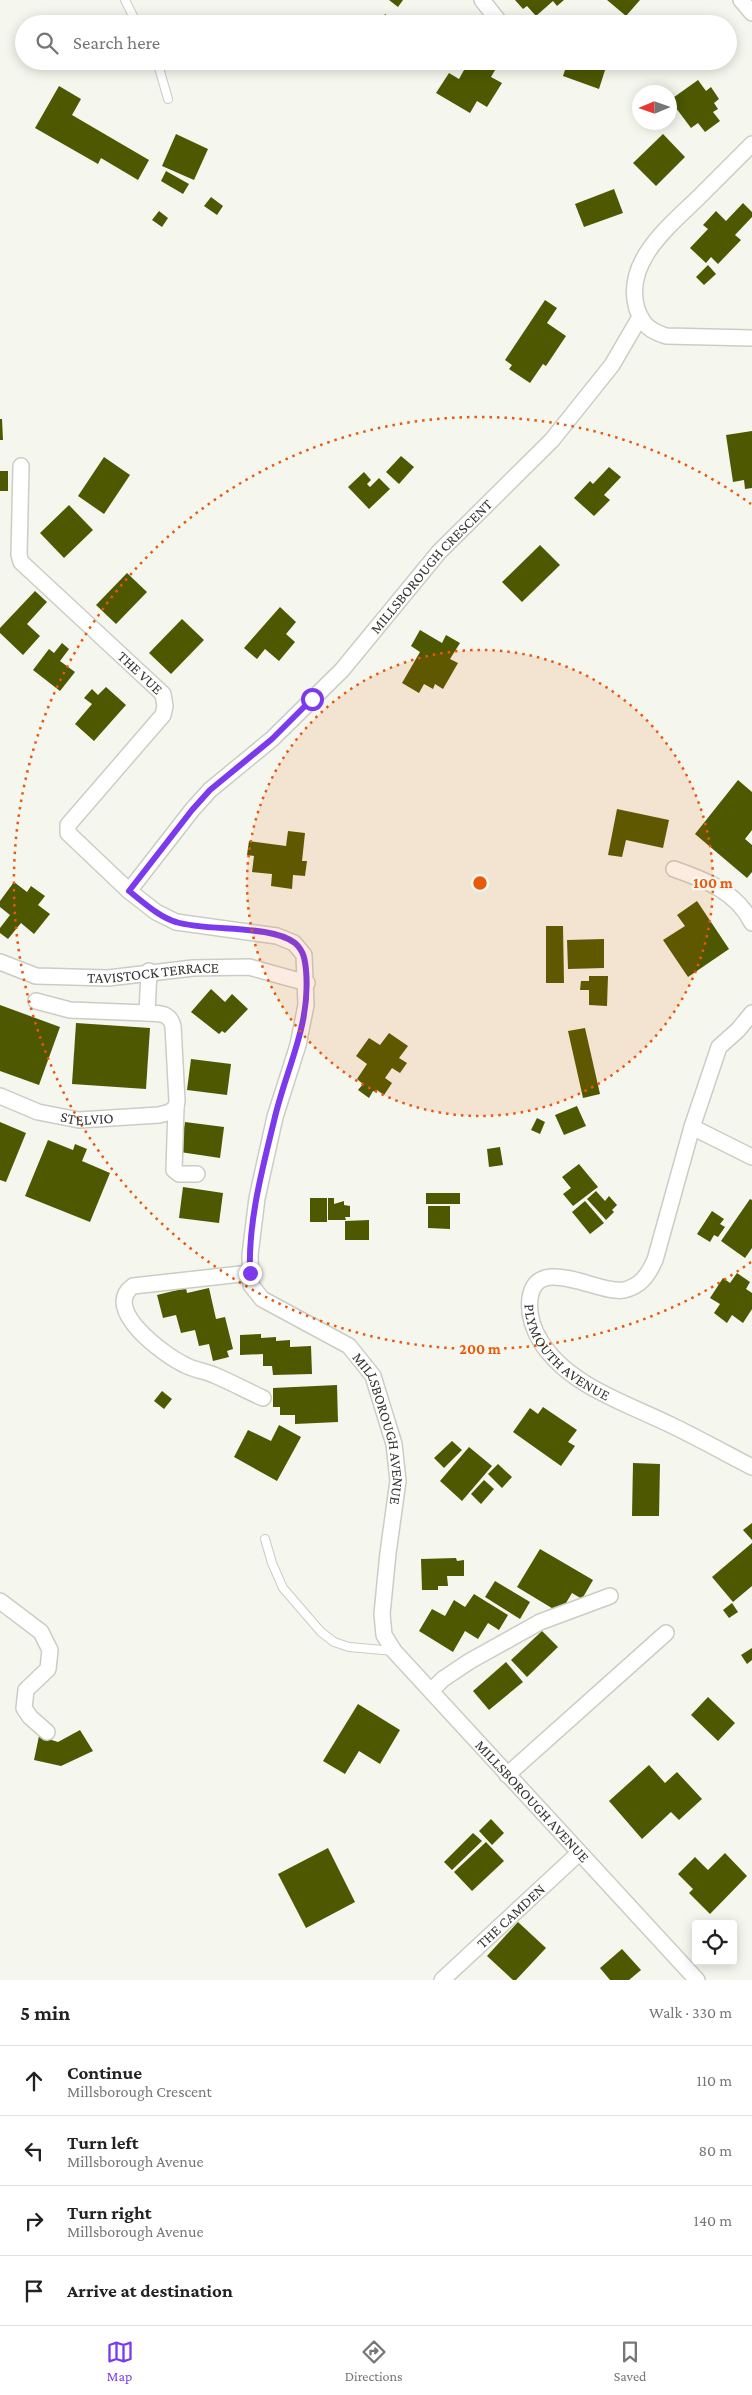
<!DOCTYPE html>
<html lang="en">
<head>
<meta charset="utf-8">
<style>
  body { margin:0; font-family:"Crimson Pro",serif; background:#f6f6f6; color:#222 }
  .controls { position:absolute; right:15px; bottom:15px; display:grid; overflow:hidden; border-radius:5px; box-shadow:0 2px 12px #0003 }
  .controls button { width:45px; height:45px; display:grid; place-items:center; padding:0; border:0; border-bottom:1px solid #e0e0e0; background:#fff; color:#222; font:25px sans-serif }
  .compass { position:absolute; left:632px; top:85px; width:45px; height:45px; border-radius:50%; background:#fff; box-shadow:0 2px 12px #0003; rotate:268deg }
  .stop { position:absolute; width:15px; height:15px; margin:-11px; border:4px solid #7c3aed; border-radius:50%; background:#fff }
  .stop.end { background:#7c3aed; border-color:#fff; box-shadow:0 1px 5px #0008 }
  .list { margin:0; padding:0; list-style:none }
  h2 { display:flex; justify-content:space-between; align-items:center; height:65px; margin:0; padding:0 20px; font-size:21px }
  h2 small { font-size:16px; font-weight:400; color:#767676 }
  .list li { display:grid; grid-template-columns:32px 1fr auto; gap:15px; align-items:center; box-sizing:border-box; height:70px; padding:0 20px; border-top:1px solid #e0e0e0 }
  .list b { display:block; font-size:19px; white-space:nowrap }
  .list p { margin:0; font-size:16px; white-space:nowrap; color:#767676 }
  .list em { font-size:16px; font-style:normal; color:#767676 }
  .icon { flex:none; width:28px; height:28px; fill:none; stroke:currentColor; stroke-width:2; stroke-linecap:round; stroke-linejoin:round }
  .map { position:relative; flex:none; width:752px; height:1980px; overflow:hidden }
  .search { position:absolute; background:#fff; box-shadow:0 2px 12px #0003; left:15px; right:15px; top:15px; height:55px; display:flex; align-items:center; gap:12px; box-sizing:border-box; padding:0 18px; border-radius:28px; color:#767676; font-size:19px }
  .sheet { height:345px; background:#fff }
  nav { display:flex; justify-content:space-around; align-items:center; box-sizing:border-box; height:70px; border-top:1px solid #e0e0e0; background:#fff; font-size:14px; color:#767676 }
  nav a { display:grid; justify-items:center; gap:2px }
  nav .on { color:#7c3aed }
  .map>svg:first-child { display:block }
  .building { fill:#4d5800 }
  .lines { fill:none; stroke-linecap:round; stroke-linejoin:round }
  .lane-casing { stroke:#cbcdc5; stroke-width:10 }
  .street-casing { stroke:#cbcdc5; stroke-width:18 }
  .lane { stroke:#fff; stroke-width:8 }
  .street { stroke:#fff; stroke-width:15 }
  .route { stroke:#7c3aed; stroke-width:6 }
  .ring { fill:none; stroke:#e8590c; stroke-width:2.5; stroke-dasharray:2.5 5 }
  .labels { text-anchor:middle; stroke-width:5; stroke-linejoin:round; paint-order:stroke }
  .street-label { font-size:15px; fill:#353532; stroke:#f5f7ee }
  .centre { fill:#e8590c; stroke:#f5f7ee; stroke-width:2.5 }
  .ring-label { font-size:15px; text-anchor:middle; font-weight:bold; fill:#e8590c; stroke:#f5f7ee; stroke-width:5; stroke-linejoin:round; paint-order:stroke }
</style>
</head>
<body>
<div class="map">
<svg width="752" height="1980" viewBox="0 0 752 1980">
  <rect width="100%" height="100%" fill="#f5f7ee"/>
  <g class="building">
    <polygon points="389,0 403,0 398,7"/>
    <polygon points="515,0 564,0 557,6 553,1 536,16 527,6 523,9"/>
    <polygon points="607,0 640,0 626,16"/>
    <polygon points="385,14 399,24 378,24"/>
    <polygon points="469,61 492,61 498,65 491,77 502,83 487,107 477,101 470,113 436,93 449,73 459,79"/>
    <polygon points="568,61 588,61 606,67 599,89 563,76"/>
    <polygon points="698,80 706,91 711,87 719,99 714,103 718,109 713,112 720,121 705,132 698,123 691,128 670,100"/>
    <polygon points="59,86 81,99 72,115 149,160 138,180 101,158 98,164 35,128"/>
    <polygon points="176,134 208,149 194,180 162,166"/>
    <polygon points="663,134 685,157 656,186 633,163"/>
    <polygon points="166,171 189,184 183,194 161,181"/>
    <polygon points="614,189 623,213 584,227 575,204"/>
    <polygon points="211,197 223,206 217,215 204,206"/>
    <polygon points="743,203 752,212 752,217 735,235 741,240 718,264 711,257 706,263 690,248 708,229 703,225 716,211 726,221"/>
    <polygon points="159,211 168,218 162,227 152,220"/>
    <polygon points="708,265 716,274 704,285 696,277"/>
    <polygon points="545,300 557,308 547,323 566,336 546,366 543,364 530,383 509,369 512,365 505,360"/>
    <polygon points="0,419 2,419 3,440 0,440"/>
    <polygon points="752,431 752,488 745,489 744,480 733,482 726,435"/>
    <polygon points="401,456 414,467 399,484 386,472"/>
    <polygon points="104,457 130,475 104,514 78,496"/>
    <polygon points="609,467 621,477 604,495 610,500 594,516 574,498 590,481 593,484"/>
    <rect x="0" y="471" width="8" height="20"/>
    <polygon points="364,472 371,480 367,484 370,487 379,478 390,489 369,509 348,487"/>
    <polygon points="69,505 93,530 64,558 40,533"/>
    <polygon points="540,545 560,565 522,602 502,582"/>
    <polygon points="127,573 147,592 116,624 96,605"/>
    <polygon points="35,591 47,602 27,624 40,636 23,655 0,633 0,628"/>
    <polygon points="280,607 296,622 286,634 295,642 279,661 265,649 257,659 244,648"/>
    <polygon points="182,619 204,640 171,674 149,653"/>
    <polygon points="420,630 442,643 446,635 460,643 450,659 458,663 443,689 435,684 433,689 424,684 419,693 402,683 420,652 411,646"/>
    <polygon points="62,643 69,649 60,661 75,672 60,691 33,670 49,649 54,653"/>
    <polygon points="106,687 126,705 94,741 75,724 92,704 84,698 92,689 98,695"/>
    <polygon points="738,780 752,792 752,830 745,839 752,845 752,872 747,878 695,834"/>
    <polygon points="617,809 669,820 663,848 626,840 622,857 608,855"/>
    <polygon points="288,831 305,833 302,861 307,861 305,876 293,875 292,889 271,886 272,874 252,872 254,856 247,855 249,841 286,846"/>
    <polygon points="14,882 27,892 31,886 45,896 38,905 50,914 34,934 21,923 8,939 0,933 0,928 10,915 0,907 0,901"/>
    <polygon points="697,901 729,949 688,977 663,940 685,926 677,915"/>
    <polygon points="546,926 563,926 564,983 546,983"/>
    <polygon points="604,939 604,968 568,969 567,940"/>
    <polygon points="589,976 608,976 607,1006 589,1005 589,990 580,990 581,981 589,981"/>
    <polygon points="211,989 225,1002 232,994 248,1009 225,1033 222,1031 219,1034 191,1012"/>
    <polygon points="0,1005 60,1027 39,1085 0,1071"/>
    <polygon points="76,1023 150,1028 146,1089 72,1084"/>
    <polygon points="585,1028 600,1094 583,1098 568,1031"/>
    <polygon points="389,1033 408,1046 399,1058 407,1063 400,1073 392,1068 385,1078 392,1083 384,1095 377,1090 376,1092 373,1091 369,1098 358,1090 363,1084 357,1079 367,1064 356,1056 369,1038 380,1045"/>
    <polygon points="191,1059 231,1064 227,1095 187,1090"/>
    <polygon points="577,1106 586,1126 564,1135 555,1115"/>
    <polygon points="537,1118 545,1122 540,1134 531,1130"/>
    <polygon points="0,1122 26,1133 6,1182 0,1180"/>
    <polygon points="185,1122 224,1127 220,1158 180,1152"/>
    <polygon points="48,1140 73,1150 75,1144 87,1149 82,1161 110,1173 90,1222 25,1196"/>
    <polygon points="500,1147 503,1165 489,1167 487,1149"/>
    <polygon points="579,1164 598,1187 573,1206 563,1194 571,1188 562,1177"/>
    <polygon points="183,1187 223,1193 219,1223 179,1218"/>
    <polygon points="596,1191 605,1201 609,1196 617,1205 612,1210 614,1212 606,1220 587,1199"/>
    <rect x="426" y="1193" width="34" height="11"/>
    <rect x="310" y="1198" width="17" height="24"/>
    <polygon points="328,1198 334,1198 334,1204 344,1201 344,1205 350,1206 350,1217 345,1217 346,1220 328,1220"/>
    <polygon points="750,1199 752,1200 752,1248 745,1258 721,1241"/>
    <polygon points="585,1201 604,1223 590,1234 572,1212"/>
    <polygon points="428,1206 450,1206 450,1229 428,1228"/>
    <polygon points="712,1211 724,1219 720,1224 725,1227 718,1237 714,1235 710,1242 697,1234"/>
    <polygon points="369,1220 369,1240 345,1240 345,1221"/>
    <polygon points="737,1273 750,1282 746,1289 752,1293 752,1309 743,1323 732,1315 727,1323 714,1313 720,1304 710,1298 723,1278 730,1283"/>
    <polygon points="186,1288 187,1293 209,1288 216,1319 225,1317 233,1349 227,1351 229,1357 213,1361 209,1344 199,1346 195,1330 181,1333 176,1315 163,1318 157,1295"/>
    <polygon points="261,1334 261,1338 276,1337 276,1341 290,1340 290,1347 311,1346 312,1374 273,1375 272,1366 263,1366 263,1354 240,1355 240,1335"/>
    <polygon points="337,1385 338,1422 295,1424 295,1415 280,1415 280,1407 273,1407 273,1388"/>
    <polygon points="162,1391 172,1399 164,1409 154,1401"/>
    <polygon points="543,1407 577,1430 568,1442 575,1446 561,1466 513,1432 530,1408 538,1414"/>
    <polygon points="279,1425 301,1437 277,1481 234,1457 248,1430 271,1441"/>
    <polygon points="452,1441 462,1450 444,1468 434,1458"/>
    <polygon points="469,1447 492,1466 462,1501 440,1481"/>
    <polygon points="633,1463 660,1464 659,1516 632,1516"/>
    <polygon points="498,1464 512,1477 502,1488 488,1474"/>
    <polygon points="484,1480 494,1489 481,1504 471,1494"/>
    <polygon points="752,1523 752,1540 743,1530"/>
    <polygon points="752,1543 752,1586 733,1602 712,1577"/>
    <polygon points="540,1549 593,1580 582,1599 572,1593 560,1613 517,1587"/>
    <polygon points="456,1558 457,1561 464,1560 464,1576 447,1576 448,1586 438,1586 438,1590 422,1590 421,1559"/>
    <polygon points="495,1581 530,1602 520,1619 485,1597"/>
    <polygon points="474,1594 508,1615 499,1630 488,1623 478,1639 465,1631 453,1652 419,1631 432,1609 445,1616 454,1600 465,1607"/>
    <polygon points="732,1603 738,1612 729,1618 723,1610"/>
    <polygon points="542,1631 558,1647 527,1677 511,1660"/>
    <polygon points="752,1648 752,1660 747,1664 741,1655"/>
    <polygon points="506,1662 523,1682 489,1710 473,1691"/>
    <polygon points="708,1697 735,1723 718,1741 691,1715"/>
    <polygon points="358,1704 400,1730 380,1764 359,1751 345,1774 323,1761"/>
    <polygon points="80,1730 93,1751 61,1766 34,1760 39,1736 58,1742"/>
    <polygon points="649,1765 665,1783 677,1772 702,1799 679,1820 671,1812 642,1839 609,1801"/>
    <polygon points="491,1819 504,1833 492,1845 479,1831"/>
    <polygon points="473,1833 482,1841 452,1870 444,1862"/>
    <polygon points="486,1842 504,1861 472,1891 454,1872"/>
    <polygon points="328,1848 355,1902 306,1928 278,1874"/>
    <polygon points="725,1853 747,1876 710,1914 689,1893 693,1889 678,1874 695,1857 708,1870"/>
    <polygon points="518,1922 546,1948 516,1980 513,1980 487,1956"/>
    <polygon points="622,1949 641,1970 629,1980 610,1980 600,1968"/>
  </g>
  <g class="lines">
    <defs>
      <g id="lane">
        <polyline points="125,0 137,24"/>
        <polyline points="157,61 168,99"/>
        <polyline points="265,1539 272,1563 283,1588 321,1632 334,1642 349,1647 394,1651"/>
      </g>
      <g id="street">
        <polyline points="482,0 501,24"/>
        <polyline points="741,0 752,13"/>
        <path d="M752 144C734 162 716 180 698 198 668 227 623 263 637 309 643 326 651 331 666 336L752 338"/>
        <path id="s1" d="M21 466 19 555 21 562 163 694 165 706 163 715 68 825V833L129 891 156 912 176 922 277 936 294 943 304 955 306 1005 298 1045 275 1117 257 1198 250 1255 251 1285 262 1299 349 1346 373 1376 394 1444 398 1481 388 1553 382 1614 384 1635 394 1651 697 1980"/>
        <path d="M674 869C705 880 736 891 752 923"/>
        <path id="s2" d="M129 891 192 810 210 790 272 739 342 670 439 552 552 440 612 365 640 317"/>
        <path id="s3" d="M0 962 36 976 108 978 193 968 249 967 307 983"/>
        <polyline points="36,1001 70,1010 147,1013"/>
        <path id="s4" d="M752 1013 738 1030 719 1047 692 1127 655 1260C648 1275 641 1286 624 1290 599 1295 537 1253 530 1298 528 1313 533 1329 541 1342 569 1386 626 1403 671 1425 698 1438 725 1453 752 1467"/>
        <path id="s5" d="M0 1096 38 1112 79 1120 159 1115 170 1112 176 1107 177 1101 173 1026C169 1012 160 1014 147 1013L149 971"/>
        <polyline points="176,1107 174,1170 179,1174 197,1174"/>
        <polyline points="692,1127 752,1157"/>
        <path d="M250 1273 133 1286C101 1309 164 1355 185 1365 194 1370 205 1371 214 1375 231 1382 247 1391 263 1398"/>
        <polyline points="0,1601 41,1632 50,1650 48,1669 26,1690 24,1708 30,1717 47,1732"/>
        <polyline points="431,1691 443,1679 470,1661 540,1622 610,1596"/>
        <polyline points="507,1775 666,1633"/>
        <path id="s6" d="M442 1980 579 1853"/>
      </g>
    </defs>
    <use href="#lane" class="lane-casing"/>
    <use href="#street" class="street-casing"/>
    <use href="#lane" class="lane"/>
    <use href="#street" class="street"/>
  </g>
  <g class="lines">
    <path class="route" d="M250 1273C248 1222 262 1170 274 1121 286 1068 311 1026 306 970 305 960 304 951 295 943 270 924 207 932 176 922 159 917 143 902 129 891L192 810 210 790 272 739 312 699"/>
  </g>
  <circle cx="480" cy="883" r="233" fill="#e8590c" fill-opacity=".12"/>
  <g class="ring">
    <circle cx="480" cy="883" r="233"/>
    <path d="M751 1262A466 466 0 1 1 751 504"/>
  </g>
  <g class="labels">
    <g class="street-label">
      <text dy="5" stroke="none"><textPath href="#s2" startOffset="445">MILLSBOROUGH CRESCENT</textPath></text>
      <text dy="5" stroke="none"><textPath href="#s1" startOffset="259">THE VUE</textPath></text>
      <text dy="5" stroke="none"><textPath href="#s3" startOffset="156">TAVISTOCK TERRACE</textPath></text>
      <text dy="5" stroke="none"><textPath href="#s5" startOffset="91">STELVIO</textPath></text>
      <text dy="5" stroke="none"><textPath href="#s4" startOffset="492">PLYMOUTH AVENUE</textPath></text>
      <text dy="5" stroke="none"><textPath href="#s1" startOffset="1286">MILLSBOROUGH AVENUE</textPath></text>
      <text dy="5" stroke="none"><textPath href="#s1" startOffset="1720">MILLSBOROUGH AVENUE</textPath></text>
      <text dy="5" stroke="none"><textPath href="#s6" startOffset="94">THE CAMDEN</textPath></text>
    </g>
  </g>
  <circle cx="480" cy="883" r="8" class="centre"/>
  <g class="ring-label">
    <text x="713" y="888">100 m</text>
    <text x="480" y="1354">200 m</text>
  </g>
</svg>
<div class="controls">
<button><svg class="icon" aria-label="locate" viewBox="0 0 24 24"><circle cx="12" cy="12" r="6"/><path d="M12 2v4M12 18v4M2 12h4M18 12h4"/></svg></button>
</div>
<svg class="compass" viewBox="-18 -18 36 36"><path d="M0-13l5 13h-10z" fill="#e53935"/><path d="M0 13l5-13h-10z" fill="#767676"/></svg>
<div class="stop" style="left:312px;top:699px"></div>
<div class="stop end" style="left:250px;top:1273px"></div>
<div class="search"><svg class="icon" aria-label="search" viewBox="0 0 24 24"><circle cx="10" cy="10" r="6"/><path d="M15 15l6 6"/></svg>Search here</div>
</div>
<section class="sheet">
<h2>5 min<small>Walk · 330 m</small></h2>
<ul class="list">
<li><svg class="icon" aria-label="ahead" viewBox="0 0 24 24"><path d="M12 20V5M6 11l6-6 6 6"/></svg><div><b>Continue</b><p>Millsborough Crescent</p></div><em>110 m</em></li>
<li><svg class="icon" aria-label="left" viewBox="0 0 24 24"><path d="M17 20v-9H6M10 6l-5 5 5 5"/></svg><div><b>Turn left</b><p>Millsborough Avenue</p></div><em>80 m</em></li>
<li><svg class="icon" aria-label="right" viewBox="0 0 24 24"><path d="M7 20v-9h11M14 6l5 5-5 5"/></svg><div><b>Turn right</b><p>Millsborough Avenue</p></div><em>140 m</em></li>
<li><svg class="icon" aria-label="arrive" viewBox="0 0 24 24"><path d="M6 21V4h12l-3 4 3 4H6"/></svg><div><b>Arrive at destination</b></div></li>
</ul>
</section>
<nav>
<a class="on"><svg class="icon" aria-label="map" viewBox="0 0 24 24"><path d="M3 6l6-2 6 2 6-2v14l-6 2-6-2-6 2zM9 4v14M15 6v14"/></svg>Map</a>
<a><svg class="icon" aria-label="directions" viewBox="0 0 24 24"><path d="M12 3l9 9-9 9-9-9zM9 14v-3h6M13 9l2 2-2 2"/></svg>Directions</a>
<a><svg class="icon" aria-label="saved" viewBox="0 0 24 24"><path d="M7 4h10v16l-5-4-5 4z"/></svg>Saved</a>
</nav>
</body>
</html>
